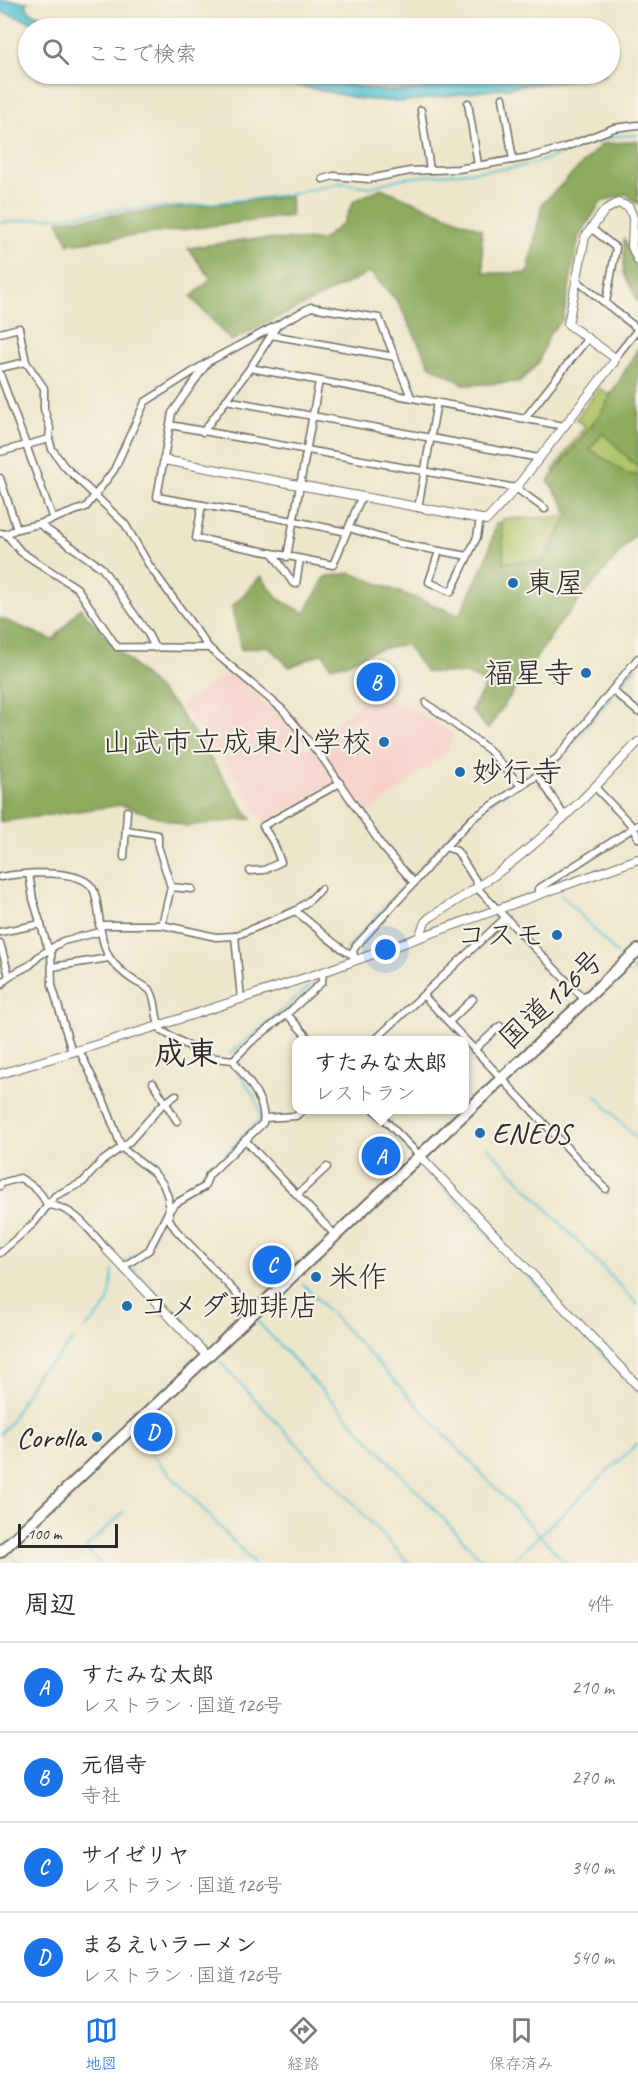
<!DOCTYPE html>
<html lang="ja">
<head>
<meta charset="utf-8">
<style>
  body { margin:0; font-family:Caveat,"Klee One",sans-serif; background:#f7f7f7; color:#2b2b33 }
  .scale { position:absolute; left:18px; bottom:15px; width:100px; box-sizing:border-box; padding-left:6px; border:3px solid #2b2b2b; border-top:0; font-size:16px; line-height:21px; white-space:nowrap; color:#2b2b2b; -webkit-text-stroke:4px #f7f3e8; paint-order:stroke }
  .you { position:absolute; left:386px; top:950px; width:21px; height:21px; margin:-15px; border:4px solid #fff; border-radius:50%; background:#1a73e8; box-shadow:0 0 0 9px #1a73e833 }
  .badge { display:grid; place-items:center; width:39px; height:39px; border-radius:50%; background:#1a73e8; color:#fff; font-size:20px; font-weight:700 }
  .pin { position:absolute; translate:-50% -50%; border:3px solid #fff; box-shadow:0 2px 6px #0006 }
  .popup { position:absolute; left:292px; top:1036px; width:177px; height:78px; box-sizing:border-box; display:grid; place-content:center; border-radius:12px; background:#fff; filter:drop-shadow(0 2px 4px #0005); font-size:20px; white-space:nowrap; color:#7c7c81 }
  .popup b { font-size:22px; color:#2b2b33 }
  .popup::after { content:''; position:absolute; left:50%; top:100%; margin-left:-12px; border:12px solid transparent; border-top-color:#fff }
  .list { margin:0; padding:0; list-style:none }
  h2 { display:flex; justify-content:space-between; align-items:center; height:78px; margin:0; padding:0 24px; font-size:26px }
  h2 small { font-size:20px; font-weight:400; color:#7c7c81 }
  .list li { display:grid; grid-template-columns:39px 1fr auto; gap:18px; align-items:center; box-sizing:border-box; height:90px; padding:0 24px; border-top:2px solid #e1e1e2 }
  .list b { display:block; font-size:22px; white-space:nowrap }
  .list p { margin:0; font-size:20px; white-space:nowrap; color:#7c7c81 }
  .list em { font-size:20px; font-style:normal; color:#7c7c81 }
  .icon { flex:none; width:33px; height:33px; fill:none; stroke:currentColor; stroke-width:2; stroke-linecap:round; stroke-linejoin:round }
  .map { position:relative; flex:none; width:638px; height:1563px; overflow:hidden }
  .search { position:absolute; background:#fff; box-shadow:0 2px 4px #0004; left:18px; right:18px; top:18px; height:66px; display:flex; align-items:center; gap:15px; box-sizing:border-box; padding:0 21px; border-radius:33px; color:#7c7c81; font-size:22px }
  .sheet { height:438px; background:#fff }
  nav { display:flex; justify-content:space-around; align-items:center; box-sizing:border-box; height:84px; border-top:2px solid #e1e1e2; background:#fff; font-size:16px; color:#7c7c81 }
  nav a { display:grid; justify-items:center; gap:3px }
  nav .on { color:#1a73e8 }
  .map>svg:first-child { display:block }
  .built { fill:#f7d0c9 }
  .green { fill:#b2c569; stroke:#6e784a; stroke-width:1.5 }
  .forest { fill:#8daa5d; stroke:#5c6a44; stroke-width:1.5 }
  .water { fill:#58c2d2; stroke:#42767e; stroke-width:1.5 }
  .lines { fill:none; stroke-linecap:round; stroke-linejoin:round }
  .stream { stroke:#58c2d2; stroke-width:2 }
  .minor-casing { stroke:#6f6c63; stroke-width:9 }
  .tertiary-casing { stroke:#6f6c63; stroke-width:10 }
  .trunk-casing { stroke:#6f6c63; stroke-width:14 }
  .minor { stroke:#fff; stroke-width:6 }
  .tertiary { stroke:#fff; stroke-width:8 }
  .trunk { stroke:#fff; stroke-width:10 }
  .poi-dot { fill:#1f6fb2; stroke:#f7f3e8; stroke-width:2 }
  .labels { text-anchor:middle; stroke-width:4.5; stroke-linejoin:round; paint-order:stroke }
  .poi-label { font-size:30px; fill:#2b2b2b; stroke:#f7f3e8; text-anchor:start }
  .street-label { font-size:30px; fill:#2b2b2b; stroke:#f7f3e8 }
  .neighbourhood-label { font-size:32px; font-weight:bold; fill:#2b2b2b; stroke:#f7f3e8 }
</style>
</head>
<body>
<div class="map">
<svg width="638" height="1563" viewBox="0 0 638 1563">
  <rect width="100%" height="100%" fill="#f7f3e8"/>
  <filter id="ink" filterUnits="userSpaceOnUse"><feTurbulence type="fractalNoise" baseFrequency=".0167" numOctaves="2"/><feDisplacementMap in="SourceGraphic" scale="12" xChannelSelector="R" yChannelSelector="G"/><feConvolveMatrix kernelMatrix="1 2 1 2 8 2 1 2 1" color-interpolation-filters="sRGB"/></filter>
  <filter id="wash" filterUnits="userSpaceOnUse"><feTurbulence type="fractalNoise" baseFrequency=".008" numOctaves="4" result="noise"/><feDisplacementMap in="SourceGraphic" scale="24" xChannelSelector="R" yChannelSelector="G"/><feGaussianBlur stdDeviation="1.35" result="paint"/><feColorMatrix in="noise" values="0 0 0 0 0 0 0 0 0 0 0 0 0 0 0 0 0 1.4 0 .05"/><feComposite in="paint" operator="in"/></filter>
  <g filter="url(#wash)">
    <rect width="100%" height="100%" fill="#eee6cb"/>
    <polygon class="built" points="230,672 274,711 308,749 335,722 372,697 399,702 454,734 448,751 368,814 341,778 265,823 222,759 181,705"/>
    <polygon class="green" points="638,357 638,474 564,556 534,576 487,566 498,526 503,519 565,517 566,503 553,470 585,426 576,419 599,388 609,395"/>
    <g class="forest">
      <polygon points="638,141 638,204 626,194 601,202 579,236 563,319 550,333 538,363 520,382 466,385 430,366 398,302 370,272 231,341 191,297 211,279 188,248 250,239 322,240 343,223 354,201 381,188 481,229 484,273 528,273 542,204 602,144"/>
      <polygon points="290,196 291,216 69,244 58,221"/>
      <polygon points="624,238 638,271 638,303 624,273"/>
      <polygon points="638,348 638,468 603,433 590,449 627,474 638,475 638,531 557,627 488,729 471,710 487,684 467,674 426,672 406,644 373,651 348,663 331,667 323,653 290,667 267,646 241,650 232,607 261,576 278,599 305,613 325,577 351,573 459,615 487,558 496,523 502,523 504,562 543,561 570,513 548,481 600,414"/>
      <polygon points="80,608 125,657 176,707 251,819 186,826 121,805 0,822 0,618 53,640"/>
    </g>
    <g class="water">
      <polygon points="0,0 28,2 26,6 30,12 79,28 48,28 0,11"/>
      <path d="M245 74H327L339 76 342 83C375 91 389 93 422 89L423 82 477 74H607L403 102 361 99Z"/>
    </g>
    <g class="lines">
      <g class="stream">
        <polyline points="0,223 141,208 188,206 285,195 342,183 370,187 403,178 513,168 536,163 597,141 618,136 638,135"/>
        <polyline points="524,779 537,770 544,772 560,759 635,667"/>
        <polyline points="487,805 512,788"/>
        <polyline points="476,812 484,807"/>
        <polyline points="561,894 618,955"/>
        <polyline points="347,949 458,826 472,815"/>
        <polyline points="633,970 638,975"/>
        <polyline points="230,1054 310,986"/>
        <polyline points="595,1095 638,1140"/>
        <polyline points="384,1124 415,1157"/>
        <polyline points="488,1147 638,1305"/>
        <polyline points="419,1161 638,1392"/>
        <path d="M214 1166 260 1120C262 1103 245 1083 236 1069"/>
        <polyline points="187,1194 201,1185 207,1173"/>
        <polyline points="150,1241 164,1209"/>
        <polyline points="125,1262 148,1247"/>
        <polyline points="130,1266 204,1346"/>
        <polyline points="303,1284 566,1563"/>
        <polyline points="257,1321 485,1563"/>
        <path d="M85 1329C111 1304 109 1305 113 1270"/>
        <polyline points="220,1362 409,1563"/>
        <polyline points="0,1434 9,1424 38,1372 56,1360 74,1339"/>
        <polyline points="136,1438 254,1563"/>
        <polyline points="12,1557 18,1563"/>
        <polyline points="100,1563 85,1548 124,1512"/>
        <polyline points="510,1563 638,1443"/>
      </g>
    </g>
  </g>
  <g filter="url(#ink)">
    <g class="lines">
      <defs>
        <g id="minor">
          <polyline points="503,98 513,160"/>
          <polyline points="468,103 478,165"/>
          <polyline points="421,110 430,170"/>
          <polyline points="323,179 334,176 369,179 410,171 458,169 530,157 563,148 614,128 638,125"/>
          <polyline points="591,228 616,248 606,303"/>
          <polyline points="576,280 638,329"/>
          <polyline points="0,333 19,328 26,362 44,388 44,409 50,428 49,439 52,449 64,466 125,524 149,565 209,648 282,709 324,760 382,846 414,883"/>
          <polyline points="271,335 395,357"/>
          <polyline points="615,358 638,329"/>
          <polyline points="206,365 172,413 157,497 294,521 347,532"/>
          <polyline points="0,368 26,362"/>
          <polyline points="250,368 564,426"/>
          <polyline points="0,374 53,519"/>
          <polyline points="226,400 539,458"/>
          <polyline points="526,417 588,338"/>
          <polyline points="170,425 516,488 545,509"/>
          <polyline points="203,432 250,368 277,326"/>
          <polyline points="0,452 49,439"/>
          <polyline points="0,478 17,529"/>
          <polyline points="202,505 196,538 333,565 361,498"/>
          <polyline points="418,508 437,402"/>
          <polyline points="39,524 102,568 148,634 155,648"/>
          <polyline points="349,528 401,544 468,556"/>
          <polyline points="0,533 6,534 21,552 77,588 117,647 209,648"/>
          <polyline points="6,534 17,529 39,524 86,507 114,470 145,402 208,362 311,307 379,318 411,397"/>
          <polyline points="439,551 429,582 451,592 477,537 480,519"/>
          <polyline points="273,554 293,583 296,584 300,559"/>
          <polyline points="287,557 319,381"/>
          <polyline points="612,690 638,712"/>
          <polyline points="426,703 489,750 521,786"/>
          <polyline points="538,775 565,817"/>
          <polyline points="595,787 634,828 638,838"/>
          <polyline points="126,830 158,835 158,846 171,887"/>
          <polyline points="445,847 457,851 479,886"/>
          <polyline points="124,857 127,811"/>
          <polyline points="250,871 264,870 281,862 273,842 263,826 340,783"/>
          <polyline points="29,874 33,899 47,945 51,950 52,985 72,1052"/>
          <path d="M0 877C21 873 85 867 94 891 101 911 98 934 107 953 112 964 126 976 136 982 142 985 147 986 151 992 158 1004 154 1019 162 1031L208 1057 233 1060 251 1042 287 1014 322 982 323 972"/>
          <polyline points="477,888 585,1000"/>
          <polyline points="541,894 538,889 638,825"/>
          <path d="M295 911C315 925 332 945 354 956"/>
          <polyline points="99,925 162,925 216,937 235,936 295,911 311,899 321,889"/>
          <polyline points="162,925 171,887 192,889"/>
          <polyline points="0,932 41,924"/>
          <polyline points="235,936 241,999"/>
          <polyline points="0,943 9,976"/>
          <polyline points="355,960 353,951 356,946 414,883 445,847 473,818 538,775 542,768 557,758 638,658"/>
          <polyline points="52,967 109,958"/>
          <polyline points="0,986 9,976 30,965 39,956 63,941 100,932"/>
          <polyline points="423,995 606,1189"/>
          <polyline points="287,1014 310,1040"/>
          <polyline points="449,1022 473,999"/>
          <polyline points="375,1040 505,918"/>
          <polyline points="79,1050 103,1099 122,1148 154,1173 163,1184 168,1197 169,1219 176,1230 254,1312"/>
          <polyline points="474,1050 500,1026"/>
          <polyline points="153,1083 177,1121"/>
          <polyline points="375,1110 420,1156"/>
          <polyline points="264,1118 296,1116 303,1110"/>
          <polyline points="245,1140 336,1236"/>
          <path d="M0 1186 2 1183 20 1178C33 1186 41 1191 47 1205"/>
          <polyline points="297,1195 327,1167"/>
          <path d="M47 1205C74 1206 90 1231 107 1250"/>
          <polyline points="0,1253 34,1223 55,1196 83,1182 101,1162 129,1142 161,1106 176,1095"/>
          <path d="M123 1267 149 1250 168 1212 175 1204 204 1187 209 1175 263 1123C267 1100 245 1077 233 1060"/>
        </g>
        <g id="tertiary">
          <polyline points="164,460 487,520 516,488 614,362 615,358 568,324 585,237 605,210 618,203 629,207 633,218 632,247 638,261"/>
          <path d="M419 937 425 922 429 918C446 907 463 897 479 886 539 846 589 794 638 742"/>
          <polyline points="0,1074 158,1026 323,972 638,859"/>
          <polyline points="420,1156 638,1386"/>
          <polyline points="107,1250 207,1356"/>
        </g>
        <polyline id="trunk" points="0,1552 638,950"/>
      </defs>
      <use href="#minor" class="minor-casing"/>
      <use href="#tertiary" class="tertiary-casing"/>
      <use href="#trunk" class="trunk-casing"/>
      <use href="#minor" class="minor"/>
      <use href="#tertiary" class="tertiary"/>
      <use href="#trunk" class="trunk"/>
    </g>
  </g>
  <g class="poi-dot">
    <circle cx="513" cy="583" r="6"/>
    <circle cx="586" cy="673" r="6"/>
    <circle cx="384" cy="742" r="6"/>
    <circle cx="460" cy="772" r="6"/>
    <circle cx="557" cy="935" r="6"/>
    <circle cx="480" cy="1133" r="6"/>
    <circle cx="316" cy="1277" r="6"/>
    <circle cx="127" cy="1306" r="6"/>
    <circle cx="97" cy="1437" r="6"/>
  </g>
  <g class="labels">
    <g class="poi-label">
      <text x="525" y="593">東屋</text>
      <text x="574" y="683" text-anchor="end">福星寺</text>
      <text x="372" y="752" text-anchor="end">山武市立成東小学校</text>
      <text x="472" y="782">妙行寺</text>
      <text x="545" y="945" text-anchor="end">コスモ</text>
      <text x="492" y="1143">ENEOS</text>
      <text x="328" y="1287">米作</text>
      <text x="139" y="1316">コメダ珈琲店</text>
      <text x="85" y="1447" text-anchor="end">Corolla</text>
    </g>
    <g class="street-label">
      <text transform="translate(551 999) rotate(-43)" y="10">国道126号</text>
    </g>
    <g class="neighbourhood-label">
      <text x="186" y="1064">成東</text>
    </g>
  </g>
</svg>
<div class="scale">100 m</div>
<div class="you"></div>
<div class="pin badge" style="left:381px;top:1156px">A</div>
<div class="popup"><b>すたみな太郎</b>レストラン</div>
<div class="pin badge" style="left:376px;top:682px">B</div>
<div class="pin badge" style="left:272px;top:1265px">C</div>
<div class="pin badge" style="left:153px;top:1432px">D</div>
<div class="search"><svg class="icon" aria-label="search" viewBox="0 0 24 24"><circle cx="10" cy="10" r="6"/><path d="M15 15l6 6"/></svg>ここで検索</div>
</div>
<section class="sheet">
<h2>周辺<small>4件</small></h2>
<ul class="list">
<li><span class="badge">A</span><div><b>すたみな太郎</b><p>レストラン · 国道126号</p></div><em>210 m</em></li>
<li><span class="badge">B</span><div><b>元倡寺</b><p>寺社</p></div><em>270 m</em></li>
<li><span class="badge">C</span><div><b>サイゼリヤ</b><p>レストラン · 国道126号</p></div><em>340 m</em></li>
<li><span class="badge">D</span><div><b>まるえいラーメン</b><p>レストラン · 国道126号</p></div><em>540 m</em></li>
</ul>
</section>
<nav>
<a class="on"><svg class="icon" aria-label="map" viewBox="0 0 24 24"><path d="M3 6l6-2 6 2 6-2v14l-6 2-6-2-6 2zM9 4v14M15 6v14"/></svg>地図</a>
<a><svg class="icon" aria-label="directions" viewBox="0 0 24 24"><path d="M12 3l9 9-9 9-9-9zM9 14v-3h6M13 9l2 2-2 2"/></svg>経路</a>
<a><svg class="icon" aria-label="saved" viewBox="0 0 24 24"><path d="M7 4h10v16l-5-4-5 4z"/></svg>保存済み</a>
</nav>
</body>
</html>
